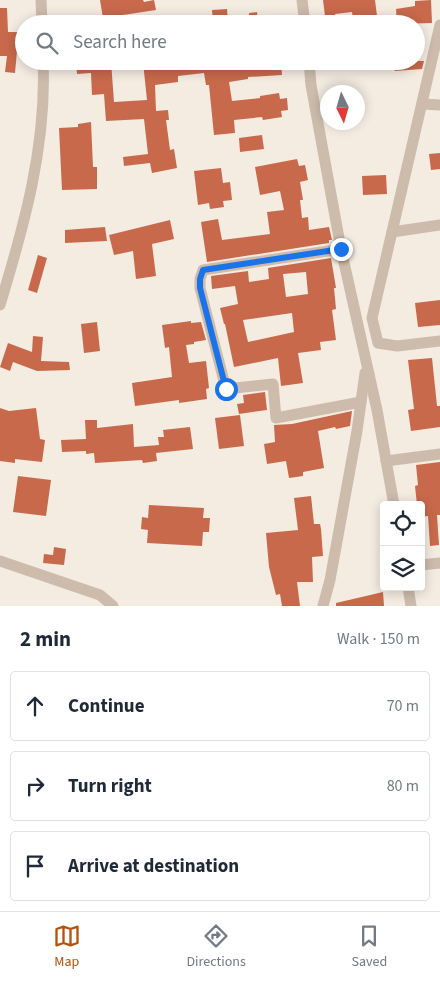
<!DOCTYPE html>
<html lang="en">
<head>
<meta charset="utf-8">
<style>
  body { margin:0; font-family:"Source Sans 3",sans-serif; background:#f2f2f3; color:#1f2937 }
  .controls { position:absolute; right:15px; bottom:15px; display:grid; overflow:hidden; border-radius:5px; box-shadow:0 2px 12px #0003 }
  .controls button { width:45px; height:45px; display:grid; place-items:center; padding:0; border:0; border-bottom:1px solid #e0e1e3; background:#fff; color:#1f2937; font:25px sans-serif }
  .compass { position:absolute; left:320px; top:85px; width:45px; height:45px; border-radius:50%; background:#fff; box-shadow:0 2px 12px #0003; rotate:175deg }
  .stop { position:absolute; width:15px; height:15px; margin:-11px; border:4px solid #1a73e8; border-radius:50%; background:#fff }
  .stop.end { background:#1a73e8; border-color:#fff; box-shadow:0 1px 5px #0008 }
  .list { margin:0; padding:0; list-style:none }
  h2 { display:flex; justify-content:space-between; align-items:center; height:65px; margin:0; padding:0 20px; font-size:21px }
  h2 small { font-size:16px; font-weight:400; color:#747a83 }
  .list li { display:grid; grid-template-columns:32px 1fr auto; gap:15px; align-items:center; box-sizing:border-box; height:70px; margin:0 10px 10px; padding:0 10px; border:1px solid #e0e1e3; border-radius:5px }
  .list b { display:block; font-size:19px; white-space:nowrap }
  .list em { font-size:16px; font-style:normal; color:#747a83 }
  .icon { flex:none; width:28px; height:28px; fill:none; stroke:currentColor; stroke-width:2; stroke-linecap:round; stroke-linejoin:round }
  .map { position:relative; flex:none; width:440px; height:606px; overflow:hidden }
  .search { position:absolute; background:#fff; box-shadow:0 2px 12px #0003; left:15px; right:15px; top:15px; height:55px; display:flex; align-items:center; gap:12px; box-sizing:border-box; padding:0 18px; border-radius:28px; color:#747a83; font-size:19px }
  .sheet { height:305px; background:#fff }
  nav { display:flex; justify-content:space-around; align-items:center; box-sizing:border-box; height:70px; border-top:1px solid #e0e1e3; background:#fff; font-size:14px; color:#747a83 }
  nav a { display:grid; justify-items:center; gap:2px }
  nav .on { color:#b45309 }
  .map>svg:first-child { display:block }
  .building { fill:#c8694b; fill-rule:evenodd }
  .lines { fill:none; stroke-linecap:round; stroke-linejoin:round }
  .minor { stroke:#cdbbac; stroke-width:11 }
  .route { stroke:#1a73e8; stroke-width:6 }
</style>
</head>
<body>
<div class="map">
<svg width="440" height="606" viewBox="0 0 440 606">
  <rect width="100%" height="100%" fill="#f4ebe1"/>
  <g class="building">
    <polygon points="100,0 143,0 144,2 154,0 156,10 103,18"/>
    <polygon points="323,0 375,0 378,24 361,24 361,18 353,19 352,12 335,14 337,24 326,24"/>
    <polygon points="431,0 432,23 397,24 396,9 415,6 415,1"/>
    <polygon points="0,8 7,8 8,32 24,32 24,51 17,51 15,73 5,72 7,56 0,56"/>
    <polygon points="227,9 228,22 228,18 249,15 249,13 257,12 258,24 213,24 212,10"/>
    <polygon points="76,61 111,61 114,102 147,100 143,62 281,61 282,75 248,77 248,79 229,82 232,101 260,98 260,96 279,93 280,99 287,98 288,110 281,111 282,117 263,120 262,117 234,120 235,133 214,135 209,85 206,85 204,73 178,76 178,82 155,85 156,111 168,110 169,120 166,120 170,150 174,149 177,168 152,173 150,163 124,166 123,157 148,154 144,119 106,121 104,94 92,95 91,73 77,74"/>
    <polygon points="394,61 424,61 422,69 395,71"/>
    <polygon points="91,122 93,167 97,167 97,189 62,190 59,128 78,127 78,124"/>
    <polygon points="262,135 264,149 240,152 239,138"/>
    <polygon points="440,153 440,169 431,170 429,154"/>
    <polygon points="297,159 299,166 305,165 308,180 300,182 303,200 300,200 302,218 308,217 309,230 329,227 332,240 329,240 329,243 207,262 201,222 218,219 222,240 270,234 267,212 284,210 280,191 260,195 255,167"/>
    <polygon points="221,168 223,183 230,182 232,200 223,201 224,207 210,209 209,203 198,205 194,171"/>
    <polygon points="386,175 387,194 363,195 362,176"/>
    <polygon points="170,220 174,239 152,244 156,276 136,279 133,251 114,255 109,235"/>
    <polygon points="105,227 107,241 65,243 65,230"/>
    <polygon points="38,255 47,258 37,293 28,290"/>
    <path d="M331 258 336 288H334L336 309 332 310 336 340 320 342 321 350 298 353 303 383 281 386 278 358 234 367 225 324H224L220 308 238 304 235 286 212 289 211 276 248 271 249 282 269 279 268 268ZM306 272 308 294 286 297 283 274ZM292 313 294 332 248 342 243 320Z"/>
    <polygon points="440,300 440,325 418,327 415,303"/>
    <polygon points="191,321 191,323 201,322 206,340 194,342 194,344 186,345 189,363 206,361 209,388 206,389 207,399 179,403 179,400 135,406 132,383 172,377 169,347 165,348 162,325"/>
    <polygon points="97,322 100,351 84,353 81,324"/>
    <polygon points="33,336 43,337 41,361 69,362 70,370 37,371 13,362 10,371 0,367 8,343 32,352"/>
    <polygon points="432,358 437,406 440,406 440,427 411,431 408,410 414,409 408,360"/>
    <polygon points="265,392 267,410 239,414 237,404 244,403 243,395"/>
    <polygon points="0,408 9,411 36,408 40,439 45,440 42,462 15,459 15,463 0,461"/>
    <polygon points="352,411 350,426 336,429 335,427 318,431 324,468 303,472 303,476 289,478 286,461 267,464 264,444 275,442 274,425 292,424"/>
    <polygon points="240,415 244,446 219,449 215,418"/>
    <polygon points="85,420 97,420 97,428 133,424 134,447 159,445 158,437 164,437 163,430 190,427 193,449 156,453 157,461 143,463 142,460 95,463 94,453 86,454 86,451 62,452 61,440 86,439"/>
    <polygon points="440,462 440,515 437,515 439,545 430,546 428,516 421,517 421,505 417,505 415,486 418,485 416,465"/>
    <polygon points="18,476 51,480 46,516 13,512"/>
    <polygon points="311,496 314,524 320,524 321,529 323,556 312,557 313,582 297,582 300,606 282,606 280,594 276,595 269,567 266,533 298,530 294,498"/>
    <polygon points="149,505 204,508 203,518 210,518 209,532 203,532 202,546 147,543 148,530 141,529 142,517 148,518"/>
    <polygon points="54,547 66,549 64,565 43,563 44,554 53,555"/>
    <polygon points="383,592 384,606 336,606 336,603"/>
  </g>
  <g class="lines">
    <g class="minor">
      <polyline points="41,0 42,24"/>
      <polyline points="302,0 305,24"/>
      <polyline points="440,25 372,318 378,343 397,346 440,341"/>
      <polyline points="309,61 311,85 341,249 377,410 394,505"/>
      <polyline points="423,104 440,105"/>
      <polyline points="392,232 440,225"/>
      <polyline points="341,249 203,270 200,279 200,288 226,389 273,384 276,418 361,402"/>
      <path d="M0 305C24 226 47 145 43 61"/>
      <polyline points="386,461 440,454"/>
      <polyline points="0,561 100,595 113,606"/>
      <polyline points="421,565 440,563"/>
      <polyline points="408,587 411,606"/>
      <polyline points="323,606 330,580 357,431 365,373"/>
    </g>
  </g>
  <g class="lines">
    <polyline class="route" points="226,389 200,288 200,279 203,270 341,249"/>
  </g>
</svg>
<div class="controls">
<button><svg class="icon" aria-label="locate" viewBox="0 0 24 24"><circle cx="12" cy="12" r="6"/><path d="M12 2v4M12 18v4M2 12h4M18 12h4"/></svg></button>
<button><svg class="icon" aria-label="layers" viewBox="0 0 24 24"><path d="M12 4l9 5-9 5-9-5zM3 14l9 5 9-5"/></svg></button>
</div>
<svg class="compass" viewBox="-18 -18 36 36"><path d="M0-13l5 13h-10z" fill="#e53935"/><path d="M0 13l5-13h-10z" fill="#747a83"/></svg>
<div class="stop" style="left:226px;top:389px"></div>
<div class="stop end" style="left:341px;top:249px"></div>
<div class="search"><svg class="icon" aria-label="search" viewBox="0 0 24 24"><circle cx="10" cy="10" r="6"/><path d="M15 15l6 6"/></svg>Search here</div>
</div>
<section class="sheet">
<h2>2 min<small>Walk · 150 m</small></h2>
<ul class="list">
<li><svg class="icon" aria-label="ahead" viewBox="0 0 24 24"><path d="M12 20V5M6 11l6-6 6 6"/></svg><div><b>Continue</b></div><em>70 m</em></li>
<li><svg class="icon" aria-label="right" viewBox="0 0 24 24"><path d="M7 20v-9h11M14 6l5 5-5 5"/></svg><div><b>Turn right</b></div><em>80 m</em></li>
<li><svg class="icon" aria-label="arrive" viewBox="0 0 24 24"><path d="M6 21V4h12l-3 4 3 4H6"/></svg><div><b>Arrive at destination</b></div></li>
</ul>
</section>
<nav>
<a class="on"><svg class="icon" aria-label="map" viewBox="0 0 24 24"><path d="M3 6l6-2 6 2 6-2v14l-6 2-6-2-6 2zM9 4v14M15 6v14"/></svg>Map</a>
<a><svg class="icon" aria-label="directions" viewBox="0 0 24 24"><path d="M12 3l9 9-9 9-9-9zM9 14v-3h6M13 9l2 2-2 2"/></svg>Directions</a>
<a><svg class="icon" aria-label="saved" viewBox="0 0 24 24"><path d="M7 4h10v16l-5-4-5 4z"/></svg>Saved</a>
</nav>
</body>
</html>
